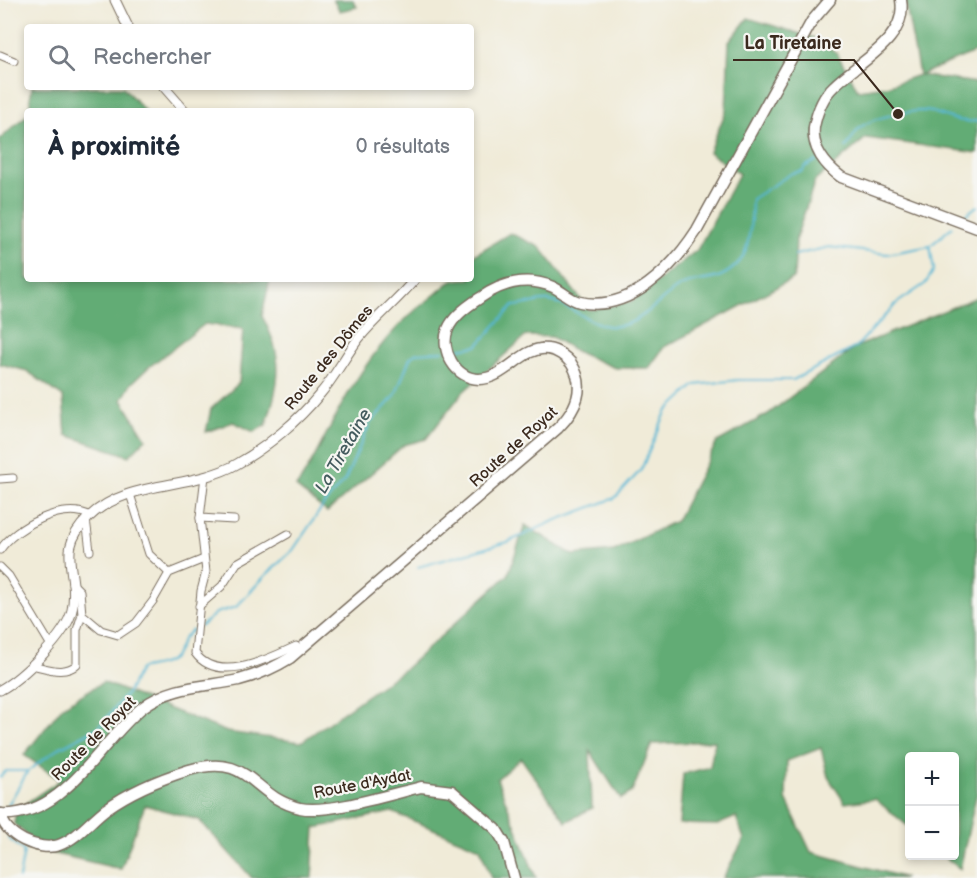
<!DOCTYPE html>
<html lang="fr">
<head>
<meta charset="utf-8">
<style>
  body { margin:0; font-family:"Balsamiq Sans",sans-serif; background:#f2f2f3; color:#1f2937 }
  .controls { position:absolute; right:18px; bottom:18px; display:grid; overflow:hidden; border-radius:6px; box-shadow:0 3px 9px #0003 }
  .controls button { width:54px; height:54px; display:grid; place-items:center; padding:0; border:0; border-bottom:2px solid #e0e1e3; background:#fff; color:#1f2937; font:30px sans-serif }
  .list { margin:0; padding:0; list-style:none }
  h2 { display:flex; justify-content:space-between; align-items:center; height:78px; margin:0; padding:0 24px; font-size:26px }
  h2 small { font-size:20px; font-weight:400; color:#747a83 }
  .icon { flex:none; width:33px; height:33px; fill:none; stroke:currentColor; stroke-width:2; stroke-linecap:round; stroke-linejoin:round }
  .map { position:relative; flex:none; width:977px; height:878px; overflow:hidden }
  .search { position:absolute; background:#fff; box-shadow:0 3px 9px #0003; left:24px; top:24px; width:450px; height:66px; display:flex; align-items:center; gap:15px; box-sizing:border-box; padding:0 21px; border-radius:6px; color:#747a83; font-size:22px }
  .panel { position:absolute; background:#fff; box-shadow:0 3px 9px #0003; left:24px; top:108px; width:450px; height:174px; border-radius:6px }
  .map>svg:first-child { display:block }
  .forest { fill:#62ac74; stroke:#4e6b49; stroke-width:1.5 }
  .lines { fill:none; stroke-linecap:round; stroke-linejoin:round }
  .stream { stroke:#56b7d5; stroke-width:2 }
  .minor-casing { stroke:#7a6e5f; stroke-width:9 }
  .tertiary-casing { stroke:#7a6e5f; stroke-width:11 }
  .secondary-casing { stroke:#7a6e5f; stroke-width:13 }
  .minor { stroke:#fff; stroke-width:7 }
  .tertiary { stroke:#fff; stroke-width:9 }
  .secondary { stroke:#fff; stroke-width:10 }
  .labels { text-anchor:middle; stroke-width:4.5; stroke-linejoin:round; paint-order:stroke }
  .street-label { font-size:16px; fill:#3b2a1e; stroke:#f6f6f2 }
  .water-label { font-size:18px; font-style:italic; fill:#445b5e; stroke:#f6f6f2 }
  .leader { fill:none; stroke:#3b2a1e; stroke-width:2 }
  .callout-dot { fill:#3b2a1e; stroke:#f6f6f2; stroke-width:2 }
  .callout-label { font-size:18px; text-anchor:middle; font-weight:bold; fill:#3b2a1e; stroke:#f6f6f2; stroke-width:4.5; stroke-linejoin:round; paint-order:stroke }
</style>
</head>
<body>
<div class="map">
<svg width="977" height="878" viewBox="0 0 977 878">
  <rect width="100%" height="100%" fill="#f6f6f2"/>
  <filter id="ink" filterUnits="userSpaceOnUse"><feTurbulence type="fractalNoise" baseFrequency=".0167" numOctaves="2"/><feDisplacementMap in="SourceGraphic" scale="12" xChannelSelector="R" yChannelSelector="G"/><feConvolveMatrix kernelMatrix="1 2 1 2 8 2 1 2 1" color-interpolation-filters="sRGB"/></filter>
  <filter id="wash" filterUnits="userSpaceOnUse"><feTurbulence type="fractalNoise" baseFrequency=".008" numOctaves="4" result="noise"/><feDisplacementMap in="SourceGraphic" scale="24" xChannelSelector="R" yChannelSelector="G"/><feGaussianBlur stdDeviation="1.35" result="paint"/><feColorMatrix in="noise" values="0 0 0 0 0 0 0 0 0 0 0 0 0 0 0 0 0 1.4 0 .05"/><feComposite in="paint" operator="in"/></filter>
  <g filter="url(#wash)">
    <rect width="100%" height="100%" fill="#f0ebd8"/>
    <g class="forest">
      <polygon points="333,0 353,0 357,7 340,11"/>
      <path d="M905 0H977V51L920 75 977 83V153L866 138 815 181 796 238 794 278 664 347 649 368H615L577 352 552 337 526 336 463 392 426 439 404 445 327 512 296 487C310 468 319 448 330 427 355 377 386 330 432 297 450 283 447 279 471 279V257L510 233 540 247 589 310 632 301 697 250 739 174 709 152 726 111 729 42 748 18 814 38 836 52 858 90 887 86 919 75Z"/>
      <polygon points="32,87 123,87 145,111 29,111"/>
      <path d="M27 115V279H270L262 316C285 358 280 381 266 425L254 432 233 422 206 432 211 409 239 383 243 329 205 324 149 367 131 384 122 400 146 439 129 456 66 435 63 397 27 371 0 364V139Z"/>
      <polygon points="977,297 977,792 960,869 944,856 954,856 954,756 910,756 909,827 875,799 845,803 828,777 821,748 787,761 786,799 811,852 906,878 723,878 744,839 736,817 717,825 679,824 683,774 710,767 715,741 652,744 632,792 621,799 590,751 592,808 566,822 521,758 497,779 536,878 491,878 480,848 392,812 315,828 312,878 252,878 199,820 145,805 121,869 47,852 14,824 16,810 60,780 24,755 63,706 103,682 227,732 301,742 406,668 508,575 525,525 573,555 614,551 676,521 717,442 768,414 856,347"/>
    </g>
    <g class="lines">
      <g class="stream">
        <path d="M846 147C851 142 854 133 860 128 872 117 916 108 932 112 949 117 958 123 977 121"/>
        <polyline points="964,216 977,206"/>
        <polyline points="795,255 829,247 887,254 930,246"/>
        <path d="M452 350 477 346 513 306C525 306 542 299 549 301 570 304 587 323 608 326 639 329 656 301 679 287 701 275 718 287 740 261 750 250 752 213 752 199L792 173 802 171 806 166 816 161"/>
        <polyline points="418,567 508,542 554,521 615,498 641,470 666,412 695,385 738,380 793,380 856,347 897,303 925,284 934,270 930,246 952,227"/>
        <polyline points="201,626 216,613 236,607 265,576 293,550 325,503 345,480 370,423 395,396 410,358 416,353 443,351"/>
        <path d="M0 777 6 771H28L59 748 99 727 128 692 140 669C150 666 171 665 176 654 184 640 178 643 192 630"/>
        <polyline points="8,805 28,771"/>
        <polyline points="8,838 24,851 19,878"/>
      </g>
    </g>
  </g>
  <g filter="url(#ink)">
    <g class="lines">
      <defs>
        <g id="minor">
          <polyline points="0,55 14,61"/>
          <path d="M205 476 200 518 206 572 201 591 195 653C218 685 270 658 296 646L301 650"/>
          <polyline points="0,479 13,478"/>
          <polyline points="130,494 149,554 169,573"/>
          <polyline points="200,518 234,520"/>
          <polyline points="86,519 90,551"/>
          <path d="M0 550C15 527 64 501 90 516"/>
          <polyline points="0,567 9,576 50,644"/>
          <polyline points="72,583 80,591 82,614 101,630 118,635 136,623 153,601 169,573 204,559"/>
          <polyline points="199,606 222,586 237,563 288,534"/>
          <path d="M32 665C46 668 65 676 77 664V630L82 614"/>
        </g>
        <g id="tertiary">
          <polyline points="115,0 128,27"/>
          <polyline points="164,87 185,111"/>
          <path d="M0 690C22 678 67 635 72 610 80 570 53 552 89 517 128 479 191 490 237 464 267 447 298 421 320 394 335 377 345 356 359 338 376 317 398 300 415 279"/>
        </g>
        <g id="secondary">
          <path d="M901 0C908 40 858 62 834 86 822 97 817 112 814 127 811 148 826 166 841 177L977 228"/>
          <path d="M0 814C65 818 99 742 143 707 172 685 206 687 239 680 258 675 274 668 290 658L558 428C576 410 587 387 571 363 566 357 557 350 548 349 523 345 506 379 479 379 456 379 439 350 448 329 453 316 469 305 480 298 503 282 527 276 553 287 562 291 570 300 580 302 630 313 673 267 697 230L812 21 830 0"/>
          <path d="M1 814C4 836 39 852 59 845 78 838 91 820 106 809 131 791 160 779 189 770 252 752 250 796 300 808 328 814 391 794 421 787L452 791 496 829 504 842 514 878"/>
        </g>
      </defs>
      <use href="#minor" class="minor-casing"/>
      <use href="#tertiary" class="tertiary-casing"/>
      <use href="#secondary" class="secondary-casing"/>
      <use href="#minor" class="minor"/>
      <use href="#tertiary" class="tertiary"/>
      <use href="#secondary" class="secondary"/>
    </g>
  </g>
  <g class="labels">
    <g class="street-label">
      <text transform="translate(328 357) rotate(-51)" y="6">Route des Dômes</text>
      <text transform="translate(513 446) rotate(-42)" y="6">Route de Royat</text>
      <text transform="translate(93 738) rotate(-45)" y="6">Route de Royat</text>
      <text transform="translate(362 783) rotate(-11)" y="6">Route d'Aydat</text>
    </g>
    <g class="water-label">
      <text transform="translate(343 451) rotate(-60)" y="6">La Tiretaine</text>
    </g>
  </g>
  <path class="leader" d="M898 114L854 60H733"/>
  <circle class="callout-dot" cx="898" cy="114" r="6"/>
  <g class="callout-label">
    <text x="793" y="49">La Tiretaine</text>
  </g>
</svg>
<div class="controls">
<button>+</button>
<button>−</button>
</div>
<div class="search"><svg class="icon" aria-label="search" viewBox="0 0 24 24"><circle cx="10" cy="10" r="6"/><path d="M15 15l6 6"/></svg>Rechercher</div>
<section class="panel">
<h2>À proximité<small>0 résultats</small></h2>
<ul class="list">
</ul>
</section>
</div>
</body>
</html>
